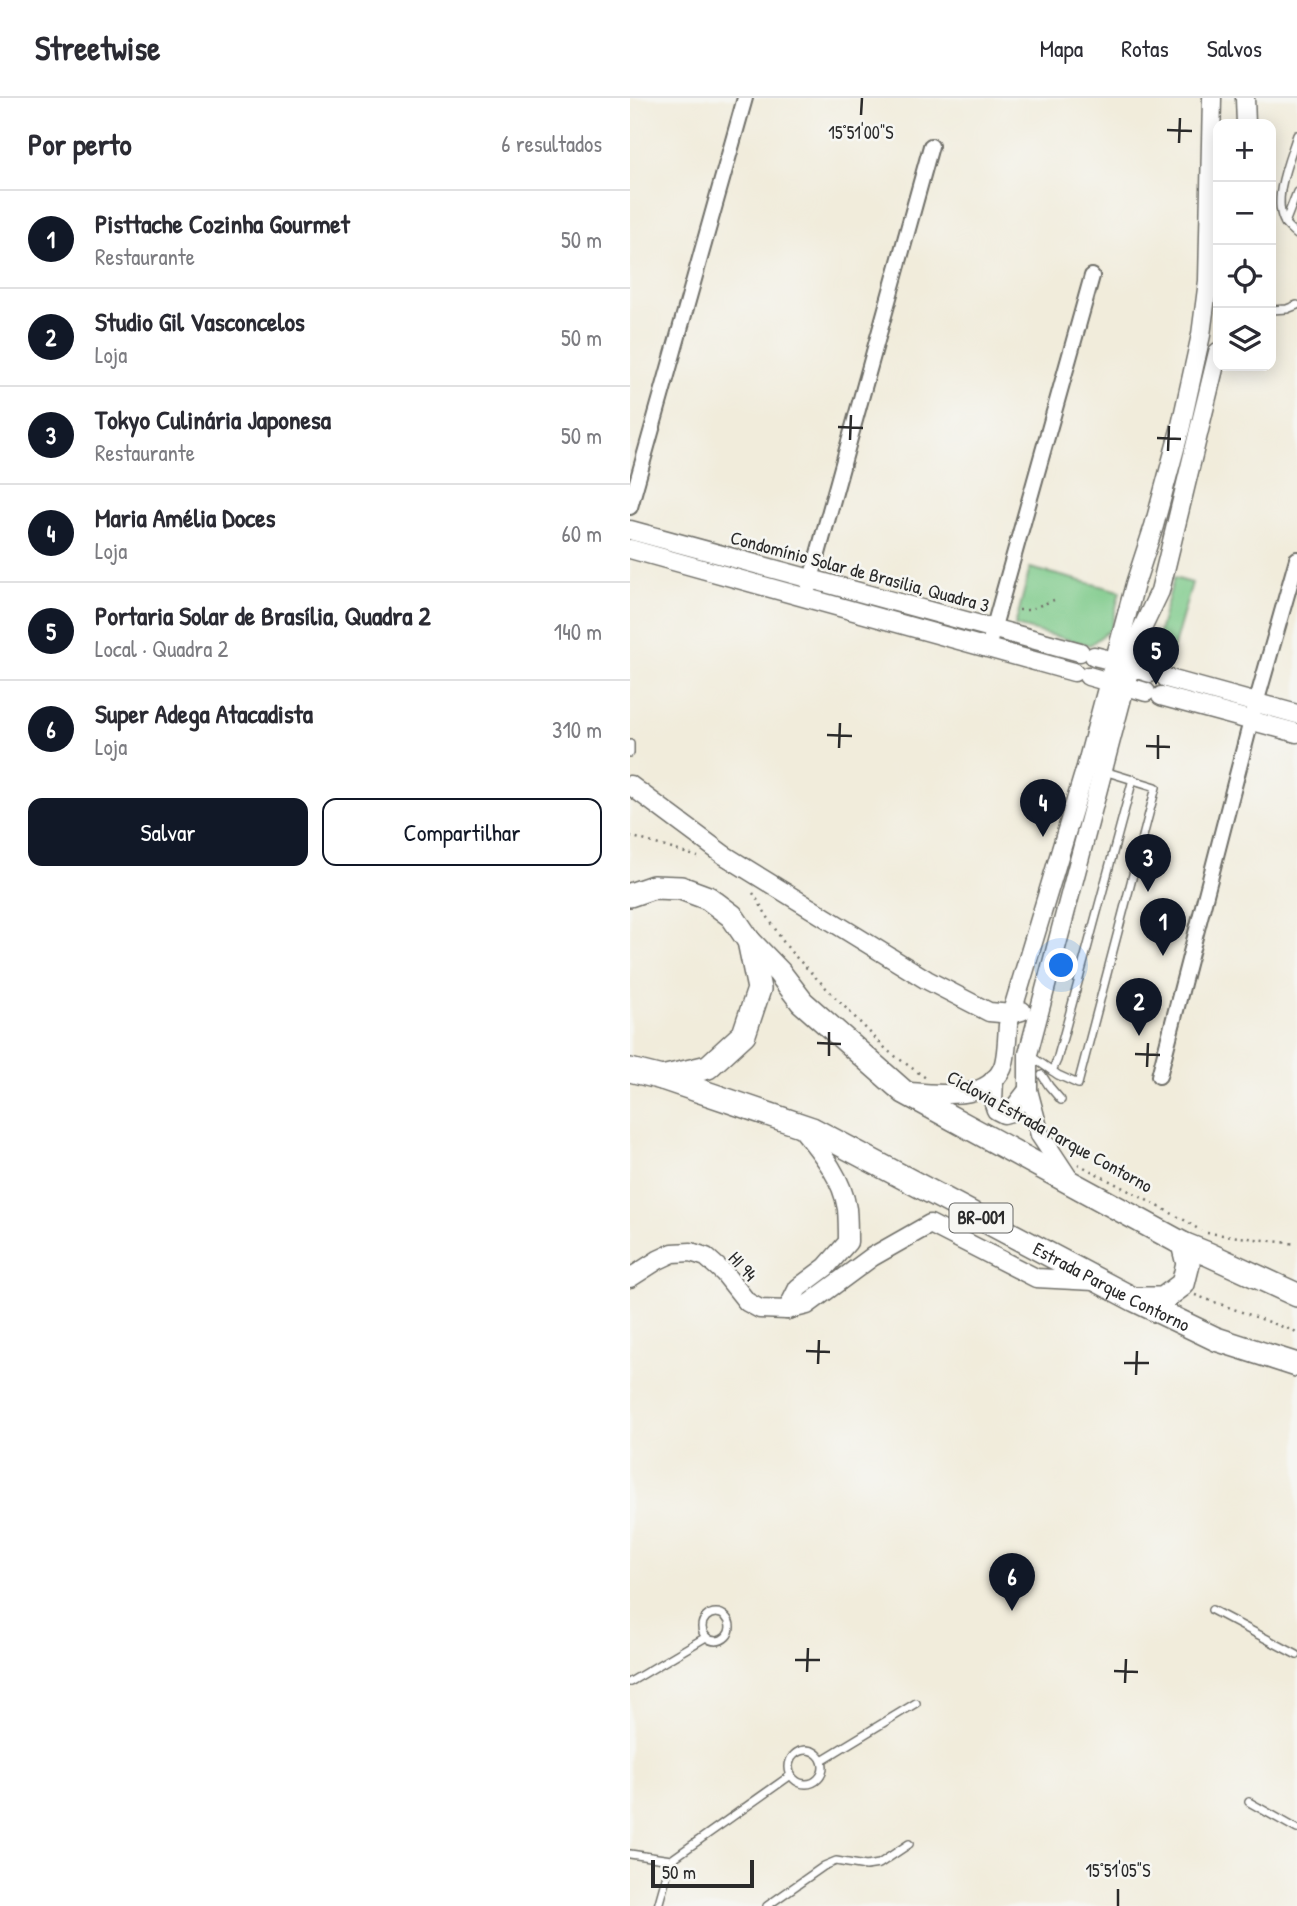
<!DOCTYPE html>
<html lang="pt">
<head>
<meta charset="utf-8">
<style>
  body { margin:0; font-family:"Patrick Hand",sans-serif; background:#f7f7f7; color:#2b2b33 }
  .controls { position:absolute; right:21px; top:21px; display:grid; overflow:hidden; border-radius:14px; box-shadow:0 4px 18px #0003 }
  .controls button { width:63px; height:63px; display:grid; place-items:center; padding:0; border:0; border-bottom:2px solid #e1e1e2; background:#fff; color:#2b2b33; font:35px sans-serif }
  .scale { position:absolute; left:21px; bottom:18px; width:103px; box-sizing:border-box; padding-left:7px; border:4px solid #2b2b2b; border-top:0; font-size:19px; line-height:24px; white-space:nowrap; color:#2b2b2b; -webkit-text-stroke:5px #f6f6f2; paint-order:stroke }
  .you { position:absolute; left:432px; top:868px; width:24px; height:24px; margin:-18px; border:5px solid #fff; border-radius:50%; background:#1a73e8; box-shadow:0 0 0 10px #1a73e833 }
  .badge { display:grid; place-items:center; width:46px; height:46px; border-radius:50%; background:#111827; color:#fff; font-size:23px; font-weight:700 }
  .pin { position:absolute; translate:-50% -58px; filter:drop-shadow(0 2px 4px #0008) }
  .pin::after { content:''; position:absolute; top:37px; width:24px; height:21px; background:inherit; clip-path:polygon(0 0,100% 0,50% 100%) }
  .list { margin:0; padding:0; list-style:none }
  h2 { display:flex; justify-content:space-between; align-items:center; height:91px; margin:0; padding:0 28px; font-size:30px }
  h2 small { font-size:23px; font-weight:400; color:#7c7c81 }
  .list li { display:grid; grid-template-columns:46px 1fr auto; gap:21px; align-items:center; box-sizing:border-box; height:98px; padding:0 28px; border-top:2px solid #e1e1e2 }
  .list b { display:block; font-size:26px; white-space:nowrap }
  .list p { margin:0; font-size:23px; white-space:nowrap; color:#7c7c81 }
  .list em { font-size:23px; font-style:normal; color:#7c7c81 }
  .actions { display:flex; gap:14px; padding:21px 28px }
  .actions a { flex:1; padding:16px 0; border:2px solid #111827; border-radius:14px; text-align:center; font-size:24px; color:#111827 }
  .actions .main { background:#111827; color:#fff }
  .icon { flex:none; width:38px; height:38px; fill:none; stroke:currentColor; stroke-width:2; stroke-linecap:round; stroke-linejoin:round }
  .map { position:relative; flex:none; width:667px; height:1808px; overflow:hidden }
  header { display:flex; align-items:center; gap:42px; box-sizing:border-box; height:98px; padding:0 35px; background:#fff; border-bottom:2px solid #e1e1e2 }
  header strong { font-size:33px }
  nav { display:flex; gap:38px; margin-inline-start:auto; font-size:24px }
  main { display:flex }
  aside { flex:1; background:#fff }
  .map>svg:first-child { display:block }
  .green { fill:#7cc988; stroke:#547a5a; stroke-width:2 }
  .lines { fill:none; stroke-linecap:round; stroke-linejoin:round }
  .service-casing { stroke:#706f69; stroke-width:10 }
  .minor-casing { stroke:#706f69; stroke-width:18 }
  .tertiary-casing { stroke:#706f69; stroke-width:21 }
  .trunk-casing { stroke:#706f69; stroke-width:26 }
  .path { stroke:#706f69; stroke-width:2.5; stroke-dasharray:2 5; stroke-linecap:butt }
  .service { stroke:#fff; stroke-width:7 }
  .minor { stroke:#fff; stroke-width:14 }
  .tertiary { stroke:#fff; stroke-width:18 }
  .trunk { stroke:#fff; stroke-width:23 }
  .ticks { fill:none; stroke:#2b2b2b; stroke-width:2.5 }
  .labels { text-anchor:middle; stroke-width:5; stroke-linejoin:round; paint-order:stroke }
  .shield { fill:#f6f6f2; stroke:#686867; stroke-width:2 }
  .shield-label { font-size:18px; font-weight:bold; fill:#2b2b2b }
  .street-label { font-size:19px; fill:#2b2b2b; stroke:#f6f6f2 }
  .ticks-label { font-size:18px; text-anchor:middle; fill:#2b2b2b; stroke:#f6f6f2; stroke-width:5; stroke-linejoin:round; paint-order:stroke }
</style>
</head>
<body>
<header>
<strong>Streetwise</strong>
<nav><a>Mapa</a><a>Rotas</a><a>Salvos</a></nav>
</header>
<main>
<aside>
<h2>Por perto<small>6 resultados</small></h2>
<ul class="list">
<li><span class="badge">1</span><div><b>Pisttache Cozinha Gourmet</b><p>Restaurante</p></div><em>50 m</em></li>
<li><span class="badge">2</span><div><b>Studio Gil Vasconcelos</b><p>Loja</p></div><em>50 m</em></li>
<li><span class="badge">3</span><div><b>Tokyo Culinária Japonesa</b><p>Restaurante</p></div><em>50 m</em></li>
<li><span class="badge">4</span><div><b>Maria Amélia Doces</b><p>Loja</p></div><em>60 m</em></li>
<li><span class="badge">5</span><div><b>Portaria Solar de Brasília, Quadra 2</b><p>Local · Quadra 2</p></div><em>140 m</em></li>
<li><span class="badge">6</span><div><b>Super Adega Atacadista</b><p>Loja</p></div><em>310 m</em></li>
</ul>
<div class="actions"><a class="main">Salvar</a><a>Compartilhar</a></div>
</aside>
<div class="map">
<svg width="667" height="1808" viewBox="0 0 667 1808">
  <rect width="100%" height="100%" fill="#f6f6f2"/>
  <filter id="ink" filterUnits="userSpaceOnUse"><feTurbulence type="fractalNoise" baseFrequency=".0143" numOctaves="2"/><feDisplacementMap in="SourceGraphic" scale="14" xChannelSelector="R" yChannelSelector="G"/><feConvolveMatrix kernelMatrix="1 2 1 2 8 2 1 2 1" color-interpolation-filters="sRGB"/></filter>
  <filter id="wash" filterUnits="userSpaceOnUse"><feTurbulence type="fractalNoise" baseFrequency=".00686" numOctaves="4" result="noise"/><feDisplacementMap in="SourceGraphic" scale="28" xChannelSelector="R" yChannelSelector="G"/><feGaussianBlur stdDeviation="1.57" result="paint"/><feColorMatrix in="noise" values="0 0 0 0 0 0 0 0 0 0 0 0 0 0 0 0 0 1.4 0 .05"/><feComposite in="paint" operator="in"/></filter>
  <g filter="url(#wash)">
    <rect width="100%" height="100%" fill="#f1ecdb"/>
    <g class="green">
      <polygon points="400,470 490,493 481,531 460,547 385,528"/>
      <polygon points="544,480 562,485 538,569 525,548"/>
    </g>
  </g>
  <g filter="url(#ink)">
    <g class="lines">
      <defs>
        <g id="service">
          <path d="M667 37C660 60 641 102 655 125 657 129 663 133 667 137"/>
          <polyline points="655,125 667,94"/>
          <polyline points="641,212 657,211 667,207"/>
          <polyline points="0,646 0,655"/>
          <polyline points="402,959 428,977 448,986 526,689 474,673"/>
          <polyline points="422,973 427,962 503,681"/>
          <polyline points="412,977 419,988 431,1002"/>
          <polyline points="582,1512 667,1557"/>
          <circle cx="86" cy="1529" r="14"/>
          <polyline points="0,1584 76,1539"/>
          <circle cx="176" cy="1669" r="17"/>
          <polyline points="192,1662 286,1605"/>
          <polyline points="619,1704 667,1731"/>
          <polyline points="0,1756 41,1762"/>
          <polyline points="28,1808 41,1762 161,1677"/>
          <polyline points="137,1808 194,1768 206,1763 236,1768 249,1766 279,1746"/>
        </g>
        <g id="minor">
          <polyline points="0,409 115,0"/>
          <polyline points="176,499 301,48"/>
          <polyline points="358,550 462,178"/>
          <polyline points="529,978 621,623 667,461"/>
        </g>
        <g id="tertiary">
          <polyline points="615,0 616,26"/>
          <polyline points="0,432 450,554"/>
          <polyline points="0,451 444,574"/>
          <polyline points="464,558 484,563"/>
          <polyline points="500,569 520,575"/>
          <polyline points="458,578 479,584"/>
          <polyline points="536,580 667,616"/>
          <polyline points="496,588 516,594"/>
          <polyline points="531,598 667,635"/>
          <polyline points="0,687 94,757 297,882 359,914 382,916 392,913"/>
          <polyline points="364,981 363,1003 366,1012 374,1016 381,1014 398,992"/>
          <path d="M277 994C308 995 355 1005 372 971 377 961 377 939 378 927L456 669 505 486 524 428 550 332 571 237 578 183 582 0"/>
          <polyline points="441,1084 410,1037 398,992 398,956 508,539 530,493 588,254"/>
          <polyline points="0,1180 28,1162 43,1155 61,1154 76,1159 94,1175 117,1204 130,1211 157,1212 177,1207 242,1159 300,1126 406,1180 464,1183"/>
          <path d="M157 1212 168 1190 196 1169 218 1144C218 1133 218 1122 217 1111 212 1078 189 1052 169 1027"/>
        </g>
        <g id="trunk">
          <polyline points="0,797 23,789 51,790 78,800 102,818 119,843 129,891 114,936 78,969 32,980 0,972"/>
          <polyline points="119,843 149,874 172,904 274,994 553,1146 578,1156 667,1197"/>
          <path id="s1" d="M32 980 182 1031 505 1202 586 1241 667 1267"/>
          <polyline points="508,1201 533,1201 553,1186 558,1166 553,1146"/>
        </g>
      </defs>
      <use href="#service" class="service-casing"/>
      <use href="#minor" class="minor-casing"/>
      <use href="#tertiary" class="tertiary-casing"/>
      <use href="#trunk" class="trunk-casing"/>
      <g class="path">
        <polyline points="389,512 398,512 424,502"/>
        <polyline points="0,738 68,759"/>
        <polyline points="123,795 152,842 162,855 258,953 296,980"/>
        <polyline points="448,1066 556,1123 571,1133"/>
        <polyline points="577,1135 667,1146"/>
        <polyline points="565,1197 667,1234"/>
      </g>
      <use href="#service" class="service"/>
      <use href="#minor" class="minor"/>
      <use href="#tertiary" class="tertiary"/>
      <use href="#trunk" class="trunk"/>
    </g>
  </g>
  <path class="ticks" d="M231 17 232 0M537 32 562 33M549 45 550 20M208 329 233 330M527 340 551 341M220 342 221 317M538 353 539 328M197 637 222 638M516 648 540 649M209 650 210 625M528 661V637M187 945 211 946M505 956 530 957M199 958V934M517 969 518 945M176 1253 200 1254M494 1265H519M188 1266 189 1242M506 1277 507 1253M165 1562H190M484 1573 508 1574M177 1574 178 1550M495 1585 496 1561M488 1808V1791"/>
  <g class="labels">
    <rect class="shield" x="319.5" y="1105.5" width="63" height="29" rx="5"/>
    <g class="shield-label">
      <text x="351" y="1126">BR-001</text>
    </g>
    <g class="street-label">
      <text transform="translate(230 473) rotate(15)" y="7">Condomínio Solar de Brasilia, Quadra 3</text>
      <text transform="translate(420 1033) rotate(29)" y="7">Ciclovia Estrada Parque Contorno</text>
      <text transform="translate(113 1168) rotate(48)" y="7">HI 94</text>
      <text dy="7" stroke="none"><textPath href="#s1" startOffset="497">Estrada Parque Contorno</textPath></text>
    </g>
  </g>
  <g class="ticks-label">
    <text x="231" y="41">15°51'00"S</text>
    <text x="488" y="1779">15°51'05"S</text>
  </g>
</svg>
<div class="controls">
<button>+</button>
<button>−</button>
<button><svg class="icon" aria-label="locate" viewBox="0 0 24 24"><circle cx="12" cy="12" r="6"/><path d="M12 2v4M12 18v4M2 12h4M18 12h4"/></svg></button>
<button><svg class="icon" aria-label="layers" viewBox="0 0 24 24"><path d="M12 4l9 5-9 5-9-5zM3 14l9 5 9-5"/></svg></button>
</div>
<div class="scale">50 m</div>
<div class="you"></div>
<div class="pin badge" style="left:533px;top:858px">1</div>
<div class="pin badge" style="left:509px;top:938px">2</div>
<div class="pin badge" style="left:518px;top:794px">3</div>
<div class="pin badge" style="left:413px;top:739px">4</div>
<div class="pin badge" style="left:526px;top:587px">5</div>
<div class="pin badge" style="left:382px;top:1513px">6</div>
</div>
</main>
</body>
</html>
